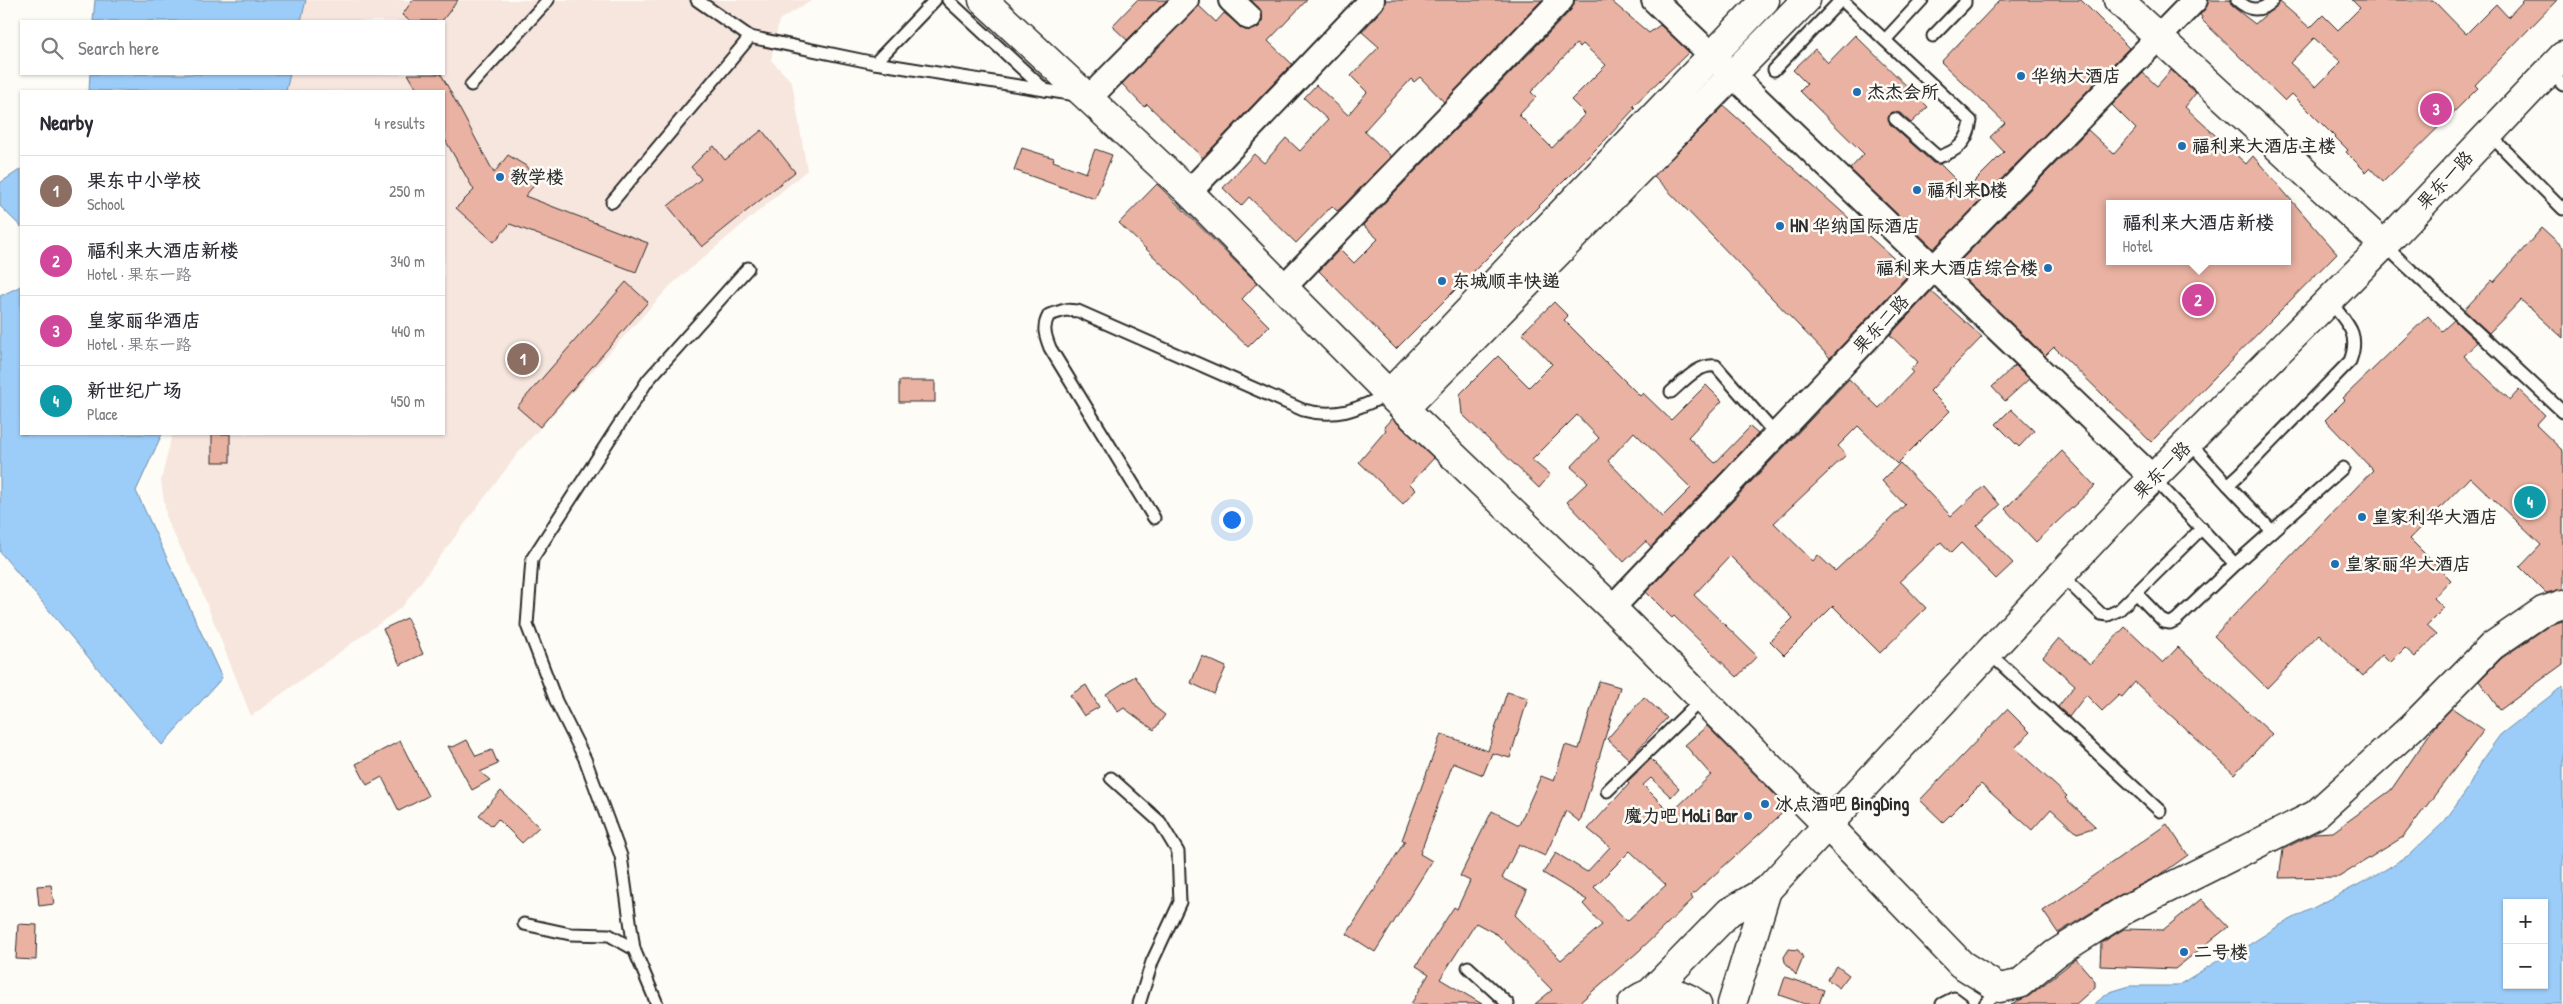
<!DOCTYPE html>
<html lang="en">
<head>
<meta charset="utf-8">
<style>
  body { margin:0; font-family:"Patrick Hand","LXGW WenKai TC",sans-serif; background:#f7f7f7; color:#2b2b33 }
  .controls { position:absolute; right:15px; bottom:15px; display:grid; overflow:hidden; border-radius:0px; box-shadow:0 1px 4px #0004 }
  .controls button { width:45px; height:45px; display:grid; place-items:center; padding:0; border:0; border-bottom:1px solid #e1e1e2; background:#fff; color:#2b2b33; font:25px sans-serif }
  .you { position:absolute; left:1231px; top:519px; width:18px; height:18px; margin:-12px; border:4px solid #fff; border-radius:50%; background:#1a73e8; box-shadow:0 0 0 8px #1a73e833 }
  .badge { display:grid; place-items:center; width:32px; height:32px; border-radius:50%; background:#1f6fb2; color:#fff; font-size:16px; font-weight:700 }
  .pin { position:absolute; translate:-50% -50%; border:2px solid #fff; box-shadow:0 1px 5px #0006 }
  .popup { position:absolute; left:2106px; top:200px; width:185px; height:65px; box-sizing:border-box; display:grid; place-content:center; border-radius:0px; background:#fff; filter:drop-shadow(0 1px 4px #0005); font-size:16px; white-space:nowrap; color:#7c7c81 }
  .popup b { font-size:19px; color:#2b2b33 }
  .popup::after { content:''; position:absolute; left:50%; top:100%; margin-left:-10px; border:10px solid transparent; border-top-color:#fff }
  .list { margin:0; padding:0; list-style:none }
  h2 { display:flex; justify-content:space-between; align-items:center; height:65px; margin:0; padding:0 20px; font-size:21px }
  h2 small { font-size:16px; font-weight:400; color:#7c7c81 }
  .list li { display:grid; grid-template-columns:32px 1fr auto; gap:15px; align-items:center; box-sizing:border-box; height:70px; padding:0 20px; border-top:1px solid #e1e1e2 }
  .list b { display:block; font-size:19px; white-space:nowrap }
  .list p { margin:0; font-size:16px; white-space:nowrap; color:#7c7c81 }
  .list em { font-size:16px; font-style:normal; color:#7c7c81 }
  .icon { flex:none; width:28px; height:28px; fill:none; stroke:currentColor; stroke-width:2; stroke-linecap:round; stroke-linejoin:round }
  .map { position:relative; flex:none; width:2563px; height:1004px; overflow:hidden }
  .search { position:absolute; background:#fff; box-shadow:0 1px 4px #0004; left:20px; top:20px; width:425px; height:55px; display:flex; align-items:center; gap:12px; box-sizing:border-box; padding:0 18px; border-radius:0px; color:#7c7c81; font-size:19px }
  .panel { position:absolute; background:#fff; box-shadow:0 1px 4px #0004; left:20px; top:90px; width:425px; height:345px; border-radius:0px }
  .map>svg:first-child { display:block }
  .built { fill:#f7e6de }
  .water { fill:#9cccf8; stroke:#6f8ca6; fill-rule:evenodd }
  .building { fill:#eab2a2; stroke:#2b2b2b; fill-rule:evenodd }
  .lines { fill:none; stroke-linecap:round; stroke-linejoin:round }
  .service-casing { stroke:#2b2b2b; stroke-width:15 }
  .minor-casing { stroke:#2b2b2b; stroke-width:28 }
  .tertiary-casing { stroke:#2b2b2b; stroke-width:31 }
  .secondary-casing { stroke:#2b2b2b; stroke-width:31 }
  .service { stroke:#fdfcf7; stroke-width:11 }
  .minor { stroke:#fdfcf7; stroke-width:24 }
  .tertiary { stroke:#fdfcf7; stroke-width:28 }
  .secondary { stroke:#fdfcf7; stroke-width:28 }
  .poi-dot { fill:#1f6fb2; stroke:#fdfcf7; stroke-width:2 }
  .labels { text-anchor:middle; stroke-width:5; stroke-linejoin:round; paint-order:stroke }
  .poi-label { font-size:18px; font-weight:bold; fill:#2b2b2b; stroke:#fdfcf7; text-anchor:start }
  .street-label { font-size:18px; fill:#2b2b2b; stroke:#fdfcf7 }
</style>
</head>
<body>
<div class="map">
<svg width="2563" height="1004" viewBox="0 0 2563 1004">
  <rect width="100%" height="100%" fill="#fdfcf7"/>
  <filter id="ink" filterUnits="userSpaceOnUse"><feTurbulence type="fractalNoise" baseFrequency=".02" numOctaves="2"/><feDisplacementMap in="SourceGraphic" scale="10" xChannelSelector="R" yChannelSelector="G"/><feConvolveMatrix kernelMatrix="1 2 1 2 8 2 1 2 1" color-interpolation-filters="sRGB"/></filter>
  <g filter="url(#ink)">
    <polygon class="built" points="306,0 813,0 779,20 771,60 792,82 807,170 671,285 522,448 402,607 251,716 198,582 167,521 161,481 172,434 444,434 444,91 286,91 290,74 444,74 444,21 301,21"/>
    <g class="water">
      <polygon points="95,0 306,0 301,21 93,21"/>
      <polygon points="90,74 290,74 286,91 89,91"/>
      <polygon points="21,169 21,227 0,206 0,183"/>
      <polygon points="21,286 21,434 162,434 136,491 222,678 162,745 0,552 0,296"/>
      <path d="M2563 686V1004H2094L2110 992 2130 986H2177L2219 960 2241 950 2280 925 2375 876 2409 855 2444 822 2467 790 2484 757 2500 735ZM2507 903H2544V985H2507Z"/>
    </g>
    <g class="building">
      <polygon points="413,0 458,0 442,21 410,21 402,15"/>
      <polygon points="1137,0 1167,0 1127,40 1112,26"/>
      <polygon points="1251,0 1307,0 1268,41 1292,64 1203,158 1147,104 1144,107 1122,84 1198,5 1216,22 1224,13 1245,30 1252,30 1259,27 1262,21 1262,14"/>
      <polygon points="1385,0 1542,0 1444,102 1420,77 1414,82 1411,79 1364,131 1391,156 1344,205 1337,211 1332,206 1296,243 1249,197 1241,206 1223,188 1254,154 1264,163 1286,138 1300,151 1328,120 1304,98 1316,85 1348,115 1367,92 1351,76 1379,47 1362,32 1382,9"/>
      <path d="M1574 0H1610L1649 33 1660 25 1689 52 1633 106 1635 108 1608 137 1396 349 1319 271 1340 249 1354 263 1378 239 1363 225 1571 10ZM1576 44 1580 47 1583 44 1606 65 1571 100 1585 114 1552 148 1519 115 1536 97 1531 92Z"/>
      <polygon points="2000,0 2081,0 2129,48 1934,249 1850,169 1864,154 1800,91 1807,84 1793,70 1815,49 1828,63 1855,35 1928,107 1911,123 1900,113 1892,112 1888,118 1890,124 1933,163 1940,164 1966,190 2004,152 1990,137 2005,123 1941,62"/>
      <path d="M2208 0H2230L2232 6 2255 24 2280 2 2310 28 2323 15 2338 30 2360 8 2352 0H2433L2466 34 2496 4 2508 17 2524 0H2557L2475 85 2478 88 2383 182 2370 168 2366 172 2346 152 2348 150 2292 94 2285 101 2201 19 2202 17 2200 15 2205 9ZM2314 38 2341 62 2316 87 2290 63Z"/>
      <path d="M2171 70 2196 93 2185 107 2246 164 2253 156 2337 253 2151 442 2054 347 2045 356 1953 268 2088 130 2114 154 2136 129 2112 105 2143 73 2157 86ZM2109 204H2287V261H2109Z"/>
      <polygon points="408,74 441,74 494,173 508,155 526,166 537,182 525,196 648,243 636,272 510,224 494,242 456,208 474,190 444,138 444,91 418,91"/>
      <polygon points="1724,106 1910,273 1830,358 1654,176"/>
      <polygon points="762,130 795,172 702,247 668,206 701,179 691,167 703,155 714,146 725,160"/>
      <polygon points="1022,148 1054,158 1053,161 1086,173 1095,149 1112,155 1095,199 1014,170"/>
      <polygon points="1157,184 1257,283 1242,299 1269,326 1248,347 1119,223"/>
      <polygon points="2542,228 2563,247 2563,338 2521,300 2489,333 2464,310 2492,280 2494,282"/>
      <polygon points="626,282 648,302 540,427 517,407"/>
      <polygon points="1931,291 1982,337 1930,391 1950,411 1897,464 1858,426 1838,446 1846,455 1774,523 1813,561 1818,555 1835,571 1905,505 1882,481 1900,463 1951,516 1984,486 2000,505 1977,526 2013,563 1996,579 1961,543 1951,553 1941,542 1900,581 1926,608 1880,653 1833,606 1784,655 1770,641 1793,618 1730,556 1694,595 1757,656 1737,677 1674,616 1672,618 1646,592 1849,379 1879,408 1913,372 1911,369 1918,362 1890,335"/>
      <path d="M1554 302 1568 316 1564 320 1640 396 1643 393 1671 420 1706 385 1722 401 1688 437 1715 463 1750 427 1758 434 1651 547 1646 541 1624 562 1567 502 1588 482 1571 467 1599 438 1577 415 1532 460 1550 475 1539 488 1462 414 1460 394 1498 356 1529 387 1552 364 1522 333ZM1634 432 1691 488 1662 517 1608 461Z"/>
      <polygon points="2428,316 2442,331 2454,320 2477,342 2464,356 2510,400 2519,390 2545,415 2536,425 2563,451 2563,589 2546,593 2520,567 2541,545 2470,477 2410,539 2451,580 2434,598 2444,608 2427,625 2437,634 2415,657 2405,648 2390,663 2382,655 2363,676 2319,634 2267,688 2214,636 2373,470 2325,420 2345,400 2343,398"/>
      <polygon points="2015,365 2029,379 2005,401 1992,387"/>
      <rect x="899" y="381" width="36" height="21"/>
      <polygon points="2011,409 2034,431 2019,447 1996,424"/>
      <polygon points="1392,418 1434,458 1410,484 1416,490 1403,504 1359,462 1386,430 1384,427"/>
      <rect x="212" y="434" width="18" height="28"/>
      <polygon points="2062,451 2095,486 2036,542 2005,509"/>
      <polygon points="407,618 423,654 400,665 383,629"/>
      <polygon points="2563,621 2563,664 2500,710 2479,681 2502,658 2550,625"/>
      <polygon points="2125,627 2163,663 2178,647 2272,734 2234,774 2135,682 2122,697 2119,695 2102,711 2086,695 2069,717 2058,707 2075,685 2043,657 2059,638 2090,664"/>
      <polygon points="1202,656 1226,667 1214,694 1191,683"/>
      <polygon points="1135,676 1155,707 1165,715 1154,730 1124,708 1118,712 1106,694"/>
      <path d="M1599 681 1620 687 1580 822 1566 811 1545 856 1519 844 1502 878 1527 891 1515 915 1561 960 1602 925 1583 904 1587 900 1543 873 1556 853 1587 872 1610 847 1588 829 1629 784 1627 782 1651 759 1679 788 1671 797 1651 778 1643 785 1671 813 1711 775 1685 745 1707 726 1788 808 1691 896 1693 899 1639 951 1578 1004H1535L1552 990 1498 935 1476 923 1440 979 1482 1004H1411L1429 974 1416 966 1454 907 1457 909 1470 881 1460 876 1492 811 1519 825 1541 776 1554 781 1565 745 1579 749ZM1630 851 1666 885 1627 921 1594 887Z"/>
      <polygon points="1086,685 1099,707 1084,716 1070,695"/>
      <polygon points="1507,692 1528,698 1510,758 1492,753 1483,775 1453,763 1420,854 1432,861 1375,952 1347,934 1405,841 1402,840 1441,734 1488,751"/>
      <polygon points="1644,697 1667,718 1629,759 1607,739"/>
      <polygon points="2452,708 2484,730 2403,837 2339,877 2279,878 2283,849 2315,833 2333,832 2391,790 2435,726"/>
      <polygon points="2007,709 2030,732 2015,748 2067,796 2065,798 2096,827 2077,833 2051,809 2032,830 1981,784 1943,822 1920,800"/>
      <polygon points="467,740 476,756 492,750 498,764 480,772 490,780 472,790 448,746 453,747"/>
      <polygon points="400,741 428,796 399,811 382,777 367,785 356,764"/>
      <polygon points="501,791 539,827 522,843 498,819 492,826 479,815"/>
      <polygon points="2167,824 2188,855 2160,875 2118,896 2058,933 2043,911"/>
      <polygon points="51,885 54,904 39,906 37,886"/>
      <polygon points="2201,899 2228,927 2175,969 2100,966 2101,943 2124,929 2163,930"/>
      <polygon points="18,924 37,925 36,960 16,959"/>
      <polygon points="1789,949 1798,950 1801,954 1803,958 1796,975 1785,962 1784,957"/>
      <polygon points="2076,959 2095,981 2095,987 2076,1004 2011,1004 2029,996"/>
      <polygon points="1837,966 1849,975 1839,988 1827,979"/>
      <polygon points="1785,977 1824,990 1819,1004 1805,1004 1779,995"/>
    </g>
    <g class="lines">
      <defs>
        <g id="service">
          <polyline points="697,0 750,37"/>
          <polyline points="948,0 1045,90"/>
          <path d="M1842 0 1971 121C1968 142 1958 151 1938 157L1895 119"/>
          <path d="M2237 0C2249 11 2261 13 2273 0"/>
          <polyline points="1933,36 1965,3 1965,0"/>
          <polyline points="1885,40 1922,0"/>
          <polyline points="875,63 935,0"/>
          <polyline points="1774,70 1841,0"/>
          <polyline points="2548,71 2563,85"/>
          <polyline points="471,85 548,0"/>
          <polyline points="2489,134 2563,209"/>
          <polyline points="612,202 750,37 875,63 1076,95"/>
          <polyline points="2384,245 2563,412"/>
          <path d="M1671 392C1683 382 1699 363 1716 366L1776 435"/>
          <path d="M2189 442 2228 485 2241 473 2350 361C2361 332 2346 323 2329 300"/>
          <polyline points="2153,478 2235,564"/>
          <polyline points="2228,485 2272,531"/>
          <path d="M1154 518 1050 348C1045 335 1042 327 1049 315L1065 310 1078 311 1303 410C1338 419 1357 409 1389 394"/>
          <polyline points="2061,575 2101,614 2108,615 2119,610 2202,528"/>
          <polyline points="2136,593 2164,622 2170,623 2176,620 2235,564 2343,468"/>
          <polyline points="1989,653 2160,811"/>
          <polyline points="1111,778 1160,822 1178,852 1180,902 1152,962 1139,1004"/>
          <polyline points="1607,791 1702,699"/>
          <polyline points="524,924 570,934 609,935 634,949 657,1004"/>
          <polyline points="634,949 621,856 585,759 556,701 527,625 532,559 648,380 748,268"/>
          <polyline points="1468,967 1508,1004"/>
          <polyline points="1942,1004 1954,998 1962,1004"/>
          <polyline points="1985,1004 1999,989"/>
        </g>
        <g id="minor">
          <polyline points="1231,0 1249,17"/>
          <polyline points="1654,0 2153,478"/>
          <polyline points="1090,97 1186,0"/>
          <polyline points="1189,192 1372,0"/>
          <polyline points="1283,288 1561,0"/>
          <polyline points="1612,608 1934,268 2195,0"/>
        </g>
        <g id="tertiary">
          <polyline points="983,0 1189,192 1389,394 1612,608 1827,825 1961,964 1999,988 2019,984 2055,954 2126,909 2315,815 2412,727 2492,646 2543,611 2563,604"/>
          <polyline points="2118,0 2384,245"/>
          <polyline points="1389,394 1765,0"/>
          <polyline points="1404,409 1806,0"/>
        </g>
        <g id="secondary">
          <polyline points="1649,994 1729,912 1767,890 2128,503 2384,245 2563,56"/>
          <path d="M1632 1004C1650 986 1679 990 1697 1004"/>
          <polyline points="1732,1004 1767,890"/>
        </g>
      </defs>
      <use href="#service" class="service-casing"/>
      <use href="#minor" class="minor-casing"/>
      <use href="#tertiary" class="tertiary-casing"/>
      <use href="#secondary" class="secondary-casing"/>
      <use href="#service" class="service"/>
      <use href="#minor" class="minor"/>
      <use href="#tertiary" class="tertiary"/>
      <use href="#secondary" class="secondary"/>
    </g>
  </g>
  <g class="poi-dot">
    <circle cx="2021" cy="76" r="5"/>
    <circle cx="1857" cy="92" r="5"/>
    <circle cx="2182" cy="146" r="5"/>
    <circle cx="500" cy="177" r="5"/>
    <circle cx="1917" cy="190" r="5"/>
    <circle cx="1780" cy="226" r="5"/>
    <circle cx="2048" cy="268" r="5"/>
    <circle cx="1442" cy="281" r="5"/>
    <circle cx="2362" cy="517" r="5"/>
    <circle cx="2335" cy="564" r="5"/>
    <circle cx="1765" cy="804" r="5"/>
    <circle cx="1748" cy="816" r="5"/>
    <circle cx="2184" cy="952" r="5"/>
  </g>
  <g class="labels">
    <g class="poi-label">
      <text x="2031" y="82">华纳大酒店</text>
      <text x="1867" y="98">杰杰会所</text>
      <text x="2192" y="152">福利来大酒店主楼</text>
      <text x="510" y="183">教学楼</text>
      <text x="1927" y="196">福利来D楼</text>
      <text x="1790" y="232">HN 华纳国际酒店</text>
      <text x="2038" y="274" text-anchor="end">福利来大酒店综合楼</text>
      <text x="1452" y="287">东城顺丰快递</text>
      <text x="2372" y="523">皇家利华大酒店</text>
      <text x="2345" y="570">皇家丽华大酒店</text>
      <text x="1775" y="810">冰点酒吧 BingDing</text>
      <text x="1738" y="822" text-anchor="end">魔力吧 MoLi Bar</text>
      <text x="2194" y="958">二号楼</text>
    </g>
    <g class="street-label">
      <text transform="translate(2445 180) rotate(-47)" y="6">果东一路</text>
      <text transform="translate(1881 324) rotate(-47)" y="6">果东二路</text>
      <text transform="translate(2162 470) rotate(-45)" y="6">果东一路</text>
    </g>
  </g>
</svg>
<div class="controls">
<button>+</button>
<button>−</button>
</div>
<div class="you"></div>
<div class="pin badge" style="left:523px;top:359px;background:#8d6e63">1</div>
<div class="pin badge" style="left:2198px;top:300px;background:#d1479c">2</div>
<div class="popup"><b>福利来大酒店新楼</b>Hotel</div>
<div class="pin badge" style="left:2436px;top:109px;background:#d1479c">3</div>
<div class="pin badge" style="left:2530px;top:502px;background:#0f9aa8">4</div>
<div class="search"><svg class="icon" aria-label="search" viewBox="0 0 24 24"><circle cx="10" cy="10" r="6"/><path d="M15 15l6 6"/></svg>Search here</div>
<section class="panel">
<h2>Nearby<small>4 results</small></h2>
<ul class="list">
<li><span class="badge" style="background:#8d6e63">1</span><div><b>果东中小学校</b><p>School</p></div><em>250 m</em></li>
<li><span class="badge" style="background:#d1479c">2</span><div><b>福利来大酒店新楼</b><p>Hotel · 果东一路</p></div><em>340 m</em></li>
<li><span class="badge" style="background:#d1479c">3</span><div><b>皇家丽华酒店</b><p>Hotel · 果东一路</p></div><em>440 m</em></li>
<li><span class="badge" style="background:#0f9aa8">4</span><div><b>新世纪广场</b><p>Place</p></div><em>450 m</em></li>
</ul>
</section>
</div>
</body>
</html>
